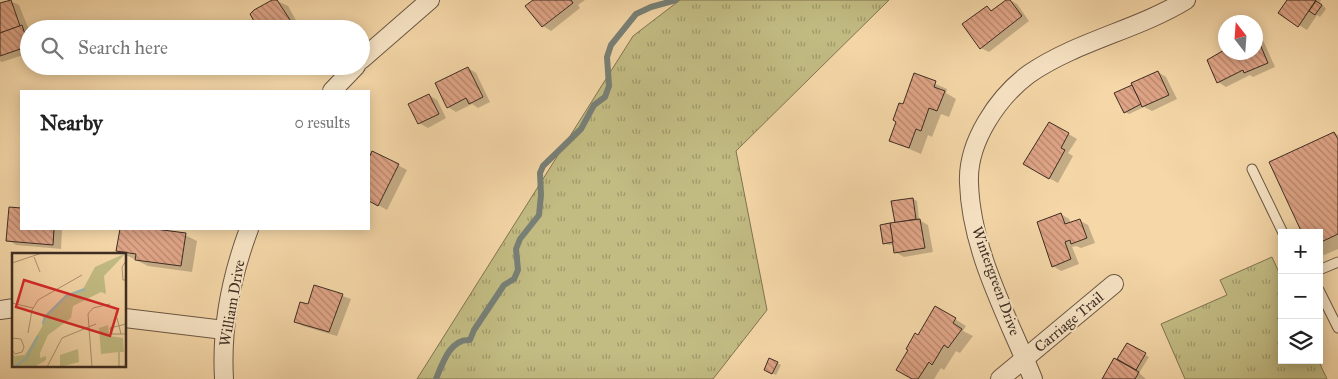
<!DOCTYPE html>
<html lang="en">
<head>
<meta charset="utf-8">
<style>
  body { margin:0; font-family:"IM FELL Great Primer",serif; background:#f2f2f2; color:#222 }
  .controls { position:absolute; right:15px; bottom:15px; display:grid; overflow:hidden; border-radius:0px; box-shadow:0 2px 12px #0003 }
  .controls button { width:45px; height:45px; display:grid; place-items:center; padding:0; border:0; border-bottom:1px solid #e0e0e0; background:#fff; color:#222; font:25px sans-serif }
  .compass { position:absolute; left:1218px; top:15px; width:45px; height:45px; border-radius:50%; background:#fff; box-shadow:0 2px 12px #0003; rotate:343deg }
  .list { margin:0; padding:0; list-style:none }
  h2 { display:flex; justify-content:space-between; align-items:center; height:65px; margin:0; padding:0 20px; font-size:21px }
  h2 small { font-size:16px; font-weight:400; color:#767676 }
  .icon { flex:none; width:28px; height:28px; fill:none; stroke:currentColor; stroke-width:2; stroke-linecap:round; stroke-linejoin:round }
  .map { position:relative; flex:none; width:1338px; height:379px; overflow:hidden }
  .search { position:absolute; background:#fff; box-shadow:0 2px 12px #0003; left:20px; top:20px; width:350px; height:55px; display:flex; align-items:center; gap:12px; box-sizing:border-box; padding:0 18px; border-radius:28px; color:#767676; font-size:19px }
  .panel { position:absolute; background:#fff; box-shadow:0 2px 12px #0003; left:20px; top:90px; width:350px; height:140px; border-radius:0px }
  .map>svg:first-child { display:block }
  .grass { fill:url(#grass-tufts); stroke:#807453 }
  .shadow { fill:#0003 }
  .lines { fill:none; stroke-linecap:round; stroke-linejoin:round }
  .stream { stroke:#788077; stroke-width:6 }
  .building { fill:url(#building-back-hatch); stroke:#3e2d23 }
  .service-casing { stroke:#6c5844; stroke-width:11 }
  .minor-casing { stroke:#6c5844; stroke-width:20 }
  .service { stroke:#f8e5c6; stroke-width:9 }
  .minor { stroke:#f8e5c6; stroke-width:18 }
  .labels { text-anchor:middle; stroke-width:4; stroke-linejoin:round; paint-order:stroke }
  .street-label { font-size:15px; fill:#3e2d23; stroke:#f8e5c6 }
  .inset-river { fill:none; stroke:#9eb8af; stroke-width:2.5 }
  .inset-road { fill:none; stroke:#ac9373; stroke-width:1 }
  .view { fill:#d62828; fill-opacity:0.15; stroke:#d62828; stroke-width:2.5 }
  .inset-edge { fill:none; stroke:#3e2d23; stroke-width:2.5 }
</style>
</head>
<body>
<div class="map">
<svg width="1338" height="379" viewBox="0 0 1338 379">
  <defs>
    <pattern id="grass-tufts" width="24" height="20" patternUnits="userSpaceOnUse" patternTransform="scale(1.25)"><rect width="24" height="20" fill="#c2bc83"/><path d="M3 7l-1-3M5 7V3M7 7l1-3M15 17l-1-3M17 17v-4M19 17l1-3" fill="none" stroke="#9f996b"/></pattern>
    <pattern id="building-back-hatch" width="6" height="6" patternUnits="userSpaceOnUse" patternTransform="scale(1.25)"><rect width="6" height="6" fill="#dfa486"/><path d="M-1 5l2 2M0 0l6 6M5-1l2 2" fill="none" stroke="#b6866d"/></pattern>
  </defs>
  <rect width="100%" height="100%" fill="#f5d7a8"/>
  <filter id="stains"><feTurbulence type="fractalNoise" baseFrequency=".004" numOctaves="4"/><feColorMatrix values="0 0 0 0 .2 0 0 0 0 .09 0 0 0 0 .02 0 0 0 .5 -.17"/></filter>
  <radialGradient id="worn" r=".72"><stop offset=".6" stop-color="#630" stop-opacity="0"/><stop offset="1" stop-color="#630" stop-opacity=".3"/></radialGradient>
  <g class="grass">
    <polygon points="680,0 889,0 736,151 767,310 713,379 417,379 633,36"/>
    <polygon points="1272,257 1282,279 1282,360 1318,360 1327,379 1185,379 1161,324 1227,295 1220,280"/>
  </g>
  <g class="shadow">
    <polygon points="275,0 288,6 299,26 303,29 245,29 256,21"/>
    <polygon points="535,0 585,0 578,5 580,8 551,31 543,26"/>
    <polygon points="1010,0 1017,4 1029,21 989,52 981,48 987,8 993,11"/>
    <polygon points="1287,0 1321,0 1320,2 1326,9 1320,17 1317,15 1307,30 1299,25"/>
    <polygon points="10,1 19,5 29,30 29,53 2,62 0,61 0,4"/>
    <polygon points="1256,34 1262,38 1275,67 1253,77 1250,75 1226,87 1218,82 1226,52 1256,52"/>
    <polygon points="270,66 283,66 276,70"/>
    <polygon points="468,68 476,73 490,102 478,108 472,104 456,112 448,107"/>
    <polygon points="1158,72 1166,77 1177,99 1152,111 1144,107 1129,114 1125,112"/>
    <polygon points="915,75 947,89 946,93 956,99 949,117 941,114 932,137 928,135 921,154 891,141"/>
    <polygon points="429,95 437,100 446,118 428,128 419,123"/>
    <polygon points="1050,123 1077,139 1068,153 1073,156 1058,183 1024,164"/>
    <polygon points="1334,133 1338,135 1338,249 1324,255 1319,252 1319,233"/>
    <polygon points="373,152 407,170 387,210 369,200 369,160"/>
    <polygon points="913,199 917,201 919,220 928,225 933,252 904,257 895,252 894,244 889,245 885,243"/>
    <polygon points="10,209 21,209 21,229 62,229 61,249 16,245 8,240"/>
    <polygon points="1061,214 1069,219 1071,224 1079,220 1088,225 1095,243 1081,248 1076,246 1072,247 1079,264 1061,271 1053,266"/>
    <polygon points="121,229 146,229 185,235 197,241 192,272 148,266 118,251"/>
    <polygon points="315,286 351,299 337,336 303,326 295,321 309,305"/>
    <polygon points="936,307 966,326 963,331 973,336 960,353 956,351 944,370 941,368 934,379 914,379"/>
    <polygon points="1127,344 1149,357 1139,373 1146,379 1103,379 1118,361"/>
    <polygon points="777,363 781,365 776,375 765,370"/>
  </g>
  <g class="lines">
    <path class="stream" d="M436 379C442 365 450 338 470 340L474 330 504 285 514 279 518 270 516 249 520 239 539 215 541 195 540 173 543 166 581 129 594 105 605 97 609 86 607 57 611 45 636 14 651 7 676 0"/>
  </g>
  <g class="building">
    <polygon points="11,0 20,26 0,33 0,3"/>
    <polygon points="272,0 277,0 296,29 244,29 243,27 254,21 250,14 254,10"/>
    <polygon points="533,0 571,0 573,3 542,27 525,6"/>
    <polygon points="1006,0 1010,0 1022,16 980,49 962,24 987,6 991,11"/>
    <polygon points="1287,0 1316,0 1298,27 1278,13"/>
    <polygon points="1316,1 1322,5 1315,15 1309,11"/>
    <polygon points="22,25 29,46 0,56 0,33"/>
    <polygon points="1256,35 1268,63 1244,73 1243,70 1217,83 1207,60 1226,49 1226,52 1256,52"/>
    <polygon points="468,67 483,97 469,104 466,98 447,108 435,83"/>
    <polygon points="1158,71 1169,95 1142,107 1131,83"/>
    <polygon points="914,73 936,81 934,87 945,91 937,111 929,108 921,131 916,129 909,148 889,141 896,122 893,120 899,103 903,104"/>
    <polygon points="1132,85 1141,104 1124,113 1114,93"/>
    <polygon points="429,94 439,114 418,124 408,104"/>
    <polygon points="1049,122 1069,133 1061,148 1065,150 1049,179 1023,164"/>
    <polygon points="1334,132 1338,139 1338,234 1319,243 1319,233 1302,233 1269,162"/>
    <polygon points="372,151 399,164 378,206 369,201 369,158"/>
    <polygon points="913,198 916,219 895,223 891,201"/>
    <polygon points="9,207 21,208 21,229 54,229 53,245 6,241"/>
    <polygon points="1061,213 1065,224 1080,219 1087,238 1071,244 1070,240 1065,242 1071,259 1052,267 1037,222"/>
    <polygon points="920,219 925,248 894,253 890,223"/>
    <polygon points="890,223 893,242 883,244 880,225"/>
    <polygon points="120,229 155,229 186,233 181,266 135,260 136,254 116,251"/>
    <polygon points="314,285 343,294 329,332 294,322 300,302 308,304"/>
    <polygon points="935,306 956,318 953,323 962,329 948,348 944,345 932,365 929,362 918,379 912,379 896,370 908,350 906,349 915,333 918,335"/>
    <polygon points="1127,343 1146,353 1136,370 1117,359"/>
    <polygon points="769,358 778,362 772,374 764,370"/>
    <polygon points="1114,358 1139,372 1135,379 1102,379"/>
  </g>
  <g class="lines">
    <defs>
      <g id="service">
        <polyline points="1252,169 1283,233"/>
        <polyline points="1319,270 1338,262"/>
        <polyline points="1319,290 1338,328"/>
      </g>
      <g id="minor">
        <polyline points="361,60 430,0"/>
        <polyline points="332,91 356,66"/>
        <polyline points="0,310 14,308"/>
        <polyline points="125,318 224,330"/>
        <path d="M224 379C221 327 231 277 249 229"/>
        <polyline points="1000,379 1114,284"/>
        <path d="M1033 379C1008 317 971 251 969 183 967 142 998 97 1029 74 1077 41 1137 30 1186 0"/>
      </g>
    </defs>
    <use href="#service" class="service-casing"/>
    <use href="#minor" class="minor-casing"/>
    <use href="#service" class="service"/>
    <use href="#minor" class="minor"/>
  </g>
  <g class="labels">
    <g class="street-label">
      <text transform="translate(996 281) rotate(70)" y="5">Wintergreen Drive</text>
      <text transform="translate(232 303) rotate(-80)" y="5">William Drive</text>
      <text transform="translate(1069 322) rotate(-40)" y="5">Carriage Trail</text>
    </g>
  </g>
  <g transform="translate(12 253)">
    <rect width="114" height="114" fill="#f5d7a8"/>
    <path d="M114 0 92 23 94 41 89 39 61 53 59 65 36 82 28 100V105L34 103V107L22 114H0V99L2 103 13 102 30 74 32 63 56 43 70 38 83 14ZM96 72 97 83 111 85 112 99H108V114H106V99L89 101 87 75ZM66 96 67 109 48 114V102Z" fill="#c2bc83"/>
    <path class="inset-river" d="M31 71 33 64 54 43 73 36M2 114 14 106 26 83"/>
    <path class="inset-road" d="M22 4 28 19M114 8 110 14 111 27H114M0 10 30 0M0 50 21 55M105 65 109 81H114M16 80 20 57 26 47 70 22M109 81H100L98 75 114 71M0 85 9 86 12 94 10 99 3 101 0 97M35 114 50 85 84 71M80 114 76 61 81 55 98 51"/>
    <path class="view" d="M12 27 106 56 98 83 4 54Z"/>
    <rect width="114" height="114" class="inset-edge"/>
  </g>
  <rect width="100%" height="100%" filter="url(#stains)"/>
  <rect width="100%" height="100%" fill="url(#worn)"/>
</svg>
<div class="controls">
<button>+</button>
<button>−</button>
<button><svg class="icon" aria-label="layers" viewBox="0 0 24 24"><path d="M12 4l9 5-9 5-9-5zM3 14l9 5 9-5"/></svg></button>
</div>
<svg class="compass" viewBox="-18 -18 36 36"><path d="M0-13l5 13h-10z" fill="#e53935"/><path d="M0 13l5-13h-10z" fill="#767676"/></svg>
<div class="search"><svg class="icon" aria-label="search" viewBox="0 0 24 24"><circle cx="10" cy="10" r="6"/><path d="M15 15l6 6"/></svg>Search here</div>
<section class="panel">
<h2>Nearby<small>0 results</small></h2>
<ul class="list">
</ul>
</section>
</div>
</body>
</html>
